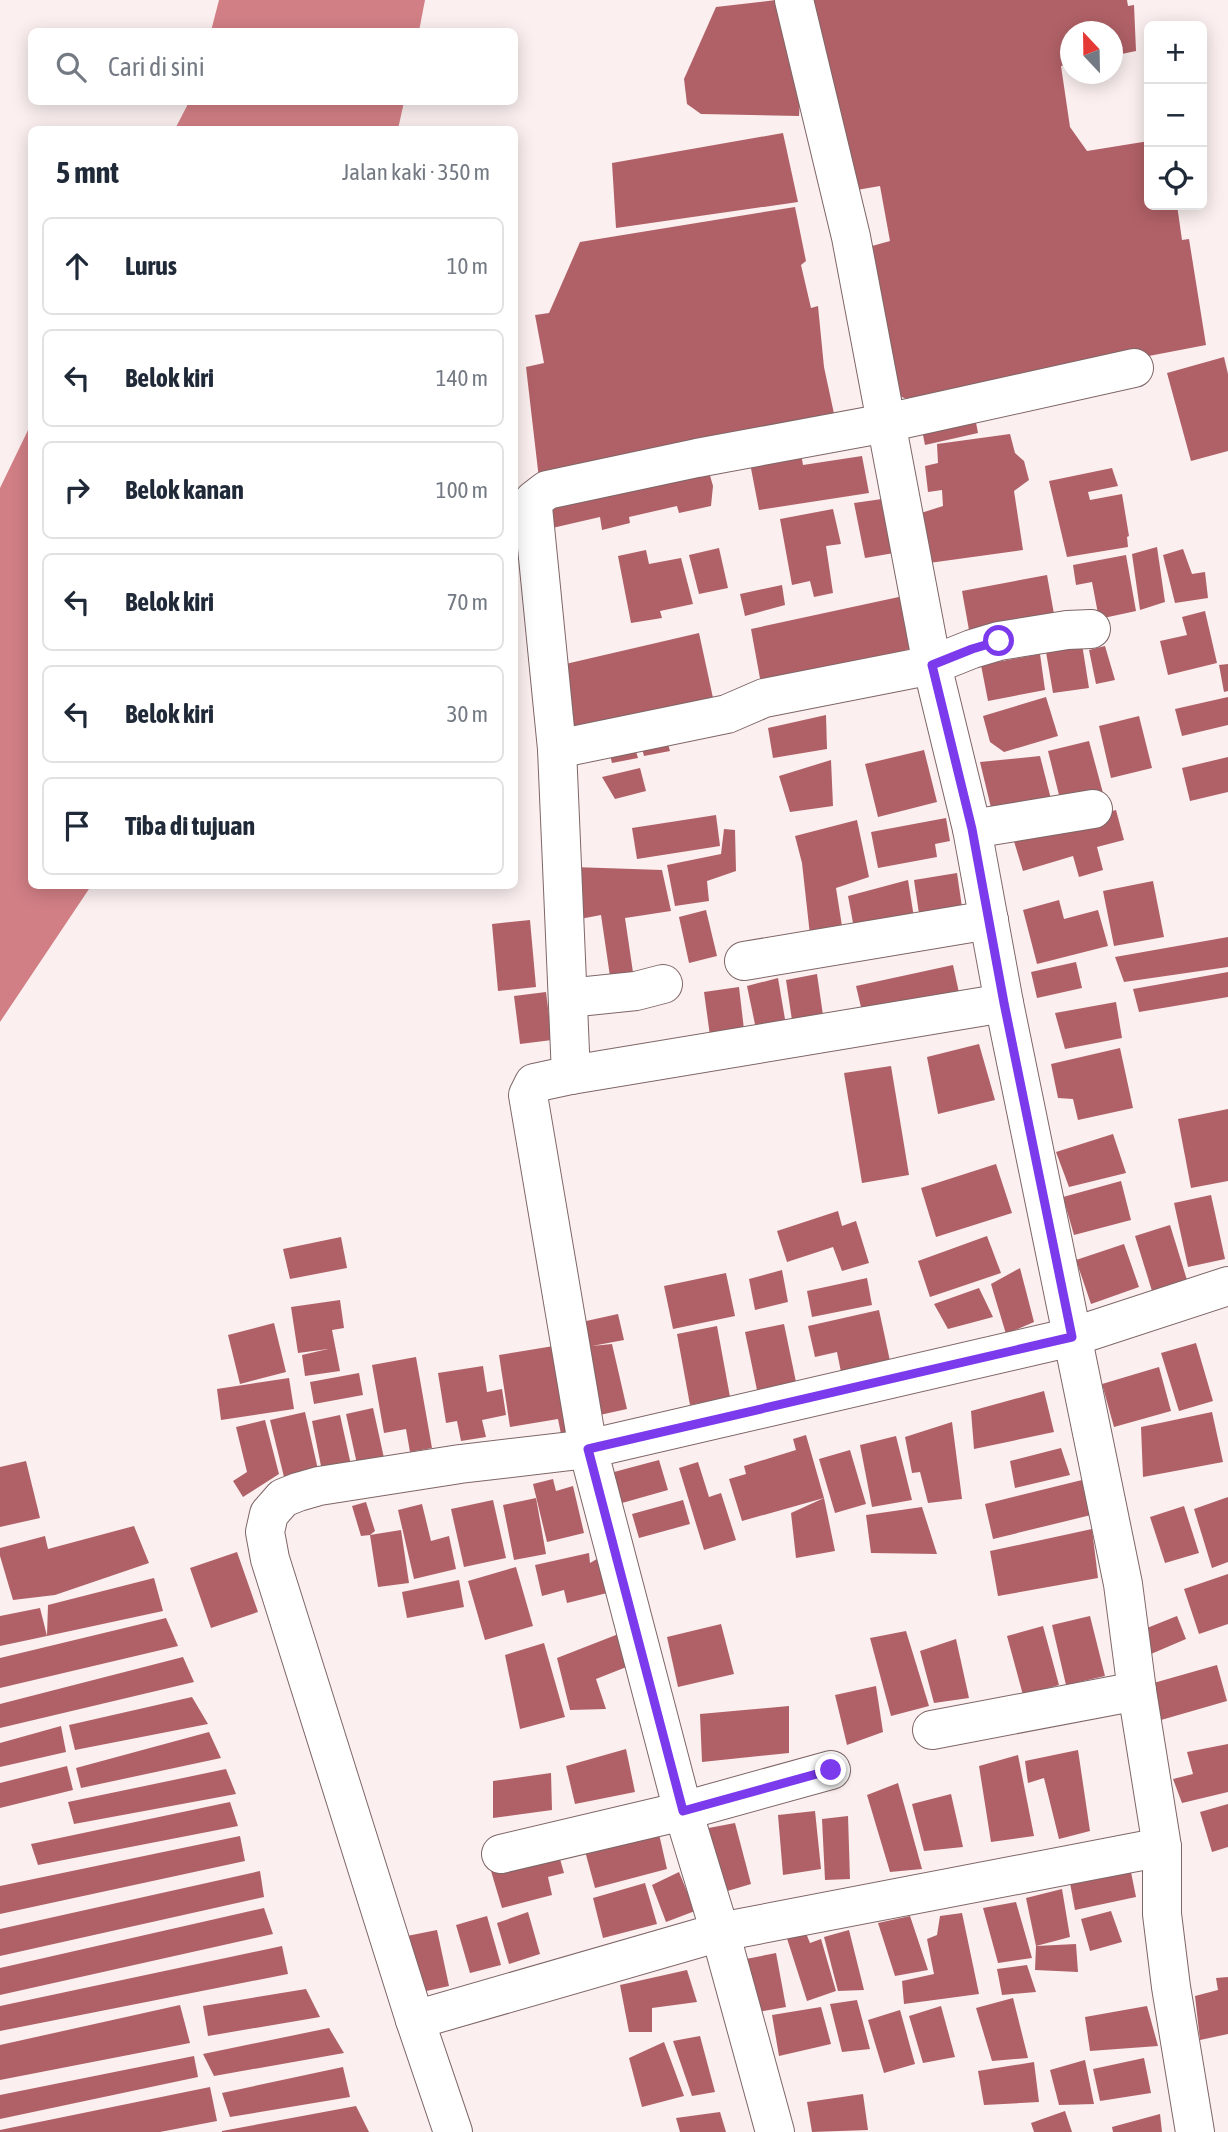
<!DOCTYPE html>
<html lang="id">
<head>
<meta charset="utf-8">
<style>
  body { margin:0; font-family:"Asap Condensed",sans-serif; background:#f2f2f3; color:#1f2937 }
  .controls { position:absolute; right:21px; top:21px; display:grid; overflow:hidden; border-radius:10px; box-shadow:0 4px 18px #0003 }
  .controls button { width:63px; height:63px; display:grid; place-items:center; padding:0; border:0; border-bottom:2px solid #e0e1e3; background:#fff; color:#1f2937; font:35px sans-serif }
  .compass { position:absolute; left:1060px; top:21px; width:63px; height:63px; border-radius:50%; background:#fff; box-shadow:0 4px 18px #0003; rotate:338deg }
  .stop { position:absolute; width:21px; height:21px; margin:-16px; border:5px solid #7c3aed; border-radius:50%; background:#fff }
  .stop.end { background:#7c3aed; border-color:#fff; box-shadow:0 2px 7px #0008 }
  .list { margin:0; padding:0; list-style:none }
  h2 { display:flex; justify-content:space-between; align-items:center; height:91px; margin:0; padding:0 28px; font-size:30px }
  h2 small { font-size:23px; font-weight:400; color:#747a83 }
  .list li { display:grid; grid-template-columns:46px 1fr auto; gap:21px; align-items:center; box-sizing:border-box; height:98px; margin:0 14px 14px; padding:0 14px; border:2px solid #e0e1e3; border-radius:10px }
  .list b { display:block; font-size:26px; white-space:nowrap }
  .list em { font-size:23px; font-style:normal; color:#747a83 }
  .icon { flex:none; width:38px; height:38px; fill:none; stroke:currentColor; stroke-width:2; stroke-linecap:round; stroke-linejoin:round }
  .map { position:relative; flex:none; width:1228px; height:2132px; overflow:hidden }
  .search { position:absolute; background:#fff; box-shadow:0 4px 18px #0003; left:28px; top:28px; width:490px; height:77px; display:flex; align-items:center; gap:18px; box-sizing:border-box; padding:0 24px; border-radius:10px; color:#747a83; font-size:26px }
  .panel { position:absolute; background:#fff; box-shadow:0 4px 18px #0003; left:28px; top:126px; width:490px; height:763px; border-radius:10px }
  .map>svg:first-child { display:block }
  .water { fill:#d17f85 }
  .building { fill:#b06167 }
  .lines { fill:none; stroke-linecap:round; stroke-linejoin:round }
  .minor-casing { stroke:#7f6667; stroke-width:40 }
  .minor { stroke:#fff; stroke-width:38 }
  .route { stroke:#7c3aed; stroke-width:9 }
</style>
</head>
<body>
<div class="map">
<svg width="1228" height="2132" viewBox="0 0 1228 2132">
  <rect width="100%" height="100%" fill="#fbefef"/>
  <g class="water">
    <polygon points="219,0 425,0 419,31 211,31"/>
    <polygon points="189,102 404,102 398,129 175,129"/>
    <polygon points="31,424 32,886 91,886 0,1022 0,488"/>
  </g>
  <g class="building">
    <polygon points="776,0 802,65 799,116 701,114 687,104 684,79 716,7"/>
    <polygon points="802,0 1127,0 1128,6 1134,5 1136,51 1112,56 1112,32 1070,32 1070,64 1061,66 1070,127 1087,151 1149,141 1149,205 1177,205 1182,240 1189,239 1206,345 941,396 925,407 897,395 872,246 890,241 880,186 851,191"/>
    <polygon points="783,133 798,202 616,228 612,163"/>
    <polygon points="795,207 806,261 801,265 811,308 818,306 824,367 836,423 539,479 526,367 544,363 535,315 549,313 580,242"/>
    <polygon points="1224,357 1228,374 1228,451 1191,461 1167,373"/>
    <polygon points="973,407 978,433 925,445 920,420"/>
    <polygon points="1010,434 1015,453 1024,461 1029,480 1014,491 1023,550 929,563 921,513 943,506 942,490 928,492 925,466 938,463 937,444"/>
    <polygon points="800,448 803,465 862,456 869,493 759,510 749,458"/>
    <polygon points="707,465 713,486 711,506 679,513 677,506 629,517 630,523 602,530 600,517 548,529 553,498"/>
    <polygon points="1112,468 1118,486 1088,492 1090,500 1122,494 1129,536 1127,537 1128,547 1067,557 1049,481"/>
    <polygon points="889,498 900,552 865,558 854,503"/>
    <polygon points="833,509 841,544 826,546 833,593 814,597 810,581 792,585 780,519"/>
    <polygon points="1157,547 1165,602 1140,610 1132,554"/>
    <polygon points="719,548 728,588 699,594 689,555"/>
    <polygon points="1183,549 1192,574 1205,572 1208,598 1175,603 1163,555"/>
    <polygon points="646,550 649,564 681,558 693,604 660,611 662,618 631,623 618,556"/>
    <polygon points="1126,555 1136,611 1099,619 1092,582 1076,585 1073,565"/>
    <polygon points="1047,575 1054,614 969,630 962,591"/>
    <polygon points="782,585 785,605 745,616 740,594"/>
    <polygon points="908,595 914,649 905,650 908,662 761,684 751,629"/>
    <polygon points="1205,611 1217,663 1168,675 1160,641 1187,635 1182,617"/>
    <polygon points="699,633 713,698 569,735 557,666"/>
    <polygon points="1082,644 1089,688 1053,693 1046,652"/>
    <polygon points="1105,646 1115,680 1096,684 1089,650"/>
    <polygon points="1040,654 1045,690 988,701 981,665"/>
    <polygon points="1228,664 1228,691 1224,692 1219,665"/>
    <polygon points="1046,697 1058,736 1004,752 990,742 983,716"/>
    <polygon points="1228,697 1228,725 1182,736 1175,709"/>
    <polygon points="826,715 827,749 773,758 768,728"/>
    <polygon points="1139,716 1152,768 1111,778 1099,726"/>
    <polygon points="666,737 670,751 644,756 640,741"/>
    <polygon points="1089,741 1103,793 1061,803 1048,751"/>
    <polygon points="633,742 638,758 612,763 608,746"/>
    <polygon points="924,750 937,802 878,817 865,764"/>
    <polygon points="1040,756 1053,807 993,816 980,762"/>
    <polygon points="1228,757 1228,792 1190,801 1182,768"/>
    <polygon points="831,760 833,806 790,812 779,776"/>
    <polygon points="640,768 646,791 615,799 602,777"/>
    <polygon points="1116,810 1124,840 1097,847 1103,870 1079,877 1073,856 1023,871 1013,838"/>
    <polygon points="716,815 720,846 637,859 632,828"/>
    <polygon points="946,818 950,841 935,844 937,857 878,868 871,832"/>
    <polygon points="857,820 869,877 836,888 844,939 811,944 802,863 795,836"/>
    <polygon points="724,829 735,830 736,871 707,881 709,901 675,906 667,865 721,854"/>
    <polygon points="573,867 662,870 671,911 625,918 635,986 612,990 601,915 580,919"/>
    <polygon points="957,873 964,921 921,927 914,880"/>
    <polygon points="908,880 916,930 856,939 848,896"/>
    <polygon points="1153,881 1164,937 1114,946 1103,891"/>
    <polygon points="1059,900 1064,919 1098,910 1108,946 1037,964 1023,910"/>
    <polygon points="706,910 717,956 689,963 679,917"/>
    <polygon points="530,920 536,987 498,991 492,924"/>
    <polygon points="1228,937 1228,967 1124,982 1115,957"/>
    <polygon points="1076,962 1082,988 1037,998 1031,972"/>
    <polygon points="953,965 961,1002 865,1024 856,986"/>
    <polygon points="1228,972 1228,997 1139,1012 1133,989"/>
    <polygon points="817,974 824,1022 793,1027 786,980"/>
    <polygon points="778,978 787,1031 757,1034 747,986"/>
    <polygon points="739,987 745,1038 711,1043 704,992"/>
    <polygon points="546,992 552,1040 520,1044 514,996"/>
    <polygon points="1116,1002 1122,1038 1065,1049 1055,1013"/>
    <polygon points="979,1044 995,1100 938,1114 927,1057"/>
    <polygon points="1120,1048 1133,1108 1078,1120 1073,1099 1058,1098 1051,1064"/>
    <polygon points="891,1066 909,1175 862,1183 844,1073"/>
    <polygon points="1228,1109 1228,1181 1191,1188 1178,1119"/>
    <polygon points="1113,1134 1126,1173 1069,1187 1056,1152"/>
    <polygon points="996,1164 1012,1213 936,1237 921,1188"/>
    <polygon points="1121,1181 1131,1220 1074,1235 1063,1197"/>
    <polygon points="1211,1195 1225,1259 1188,1267 1174,1203"/>
    <polygon points="838,1211 842,1226 856,1221 869,1263 842,1271 833,1247 787,1262 777,1231"/>
    <polygon points="1170,1225 1187,1280 1152,1291 1135,1236"/>
    <polygon points="987,1236 1001,1273 930,1297 918,1261"/>
    <polygon points="341,1237 347,1268 290,1279 283,1249"/>
    <polygon points="1124,1244 1139,1287 1091,1304 1076,1260"/>
    <polygon points="1020,1268 1034,1322 1006,1334 991,1284"/>
    <polygon points="782,1270 788,1302 755,1310 749,1279"/>
    <polygon points="726,1273 735,1316 673,1329 664,1286"/>
    <polygon points="867,1278 872,1305 812,1317 807,1291"/>
    <polygon points="979,1288 993,1317 948,1329 934,1304"/>
    <polygon points="340,1300 344,1328 332,1330 340,1371 305,1376 302,1355 328,1349 298,1353 291,1307"/>
    <polygon points="879,1310 890,1361 841,1372 837,1352 815,1357 808,1326"/>
    <polygon points="618,1314 624,1340 592,1346 612,1344 627,1409 586,1418 568,1325"/>
    <polygon points="274,1323 286,1372 240,1384 228,1335"/>
    <polygon points="784,1324 797,1387 758,1395 745,1332"/>
    <polygon points="717,1326 730,1397 690,1405 677,1334"/>
    <polygon points="1196,1343 1213,1401 1179,1411 1161,1353"/>
    <polygon points="566,1344 580,1431 561,1434 558,1419 510,1427 499,1355"/>
    <polygon points="416,1357 432,1448 410,1452 406,1429 384,1433 372,1365"/>
    <polygon points="483,1366 487,1392 502,1389 506,1415 482,1420 486,1437 461,1441 457,1421 446,1423 438,1373"/>
    <polygon points="1159,1367 1171,1411 1114,1427 1102,1384"/>
    <polygon points="359,1373 363,1395 314,1404 310,1382"/>
    <polygon points="289,1378 294,1409 221,1420 217,1389"/>
    <polygon points="1044,1391 1054,1432 974,1449 971,1411"/>
    <polygon points="373,1408 384,1458 357,1464 346,1414"/>
    <polygon points="305,1412 319,1474 285,1481 270,1420"/>
    <polygon points="1212,1412 1223,1462 1143,1477 1141,1427"/>
    <polygon points="340,1415 351,1465 322,1471 312,1421"/>
    <polygon points="265,1420 279,1474 243,1497 233,1481 247,1472 236,1427"/>
    <polygon points="952,1422 962,1499 928,1503 920,1472 912,1473 905,1437"/>
    <polygon points="806,1435 824,1498 742,1521 729,1479 746,1474 744,1466 796,1450 793,1439"/>
    <polygon points="896,1436 912,1500 872,1507 860,1445"/>
    <polygon points="1061,1448 1070,1475 1015,1488 1010,1461"/>
    <polygon points="850,1450 866,1504 835,1513 819,1459"/>
    <polygon points="659,1460 668,1490 622,1503 614,1472"/>
    <polygon points="26,1461 40,1518 0,1527 0,1467"/>
    <polygon points="698,1462 709,1497 721,1493 736,1540 704,1550 679,1468"/>
    <polygon points="553,1479 556,1491 573,1486 584,1533 547,1542 533,1484"/>
    <polygon points="1082,1480 1091,1515 993,1539 985,1504"/>
    <polygon points="1228,1497 1228,1562 1212,1568 1194,1509"/>
    <polygon points="536,1498 546,1554 514,1560 503,1505"/>
    <polygon points="824,1498 835,1551 796,1558 791,1513"/>
    <polygon points="493,1500 506,1558 464,1567 451,1509"/>
    <polygon points="683,1500 690,1524 639,1538 632,1514"/>
    <polygon points="366,1502 375,1531 370,1535 361,1536 352,1506"/>
    <polygon points="422,1504 431,1541 449,1536 456,1569 414,1579 398,1510"/>
    <polygon points="1184,1506 1199,1553 1165,1563 1150,1517"/>
    <polygon points="922,1507 937,1554 871,1553 866,1515"/>
    <polygon points="134,1526 149,1563 55,1595 13,1600 0,1556 0,1548 45,1536 48,1549"/>
    <polygon points="1092,1529 1098,1578 998,1596 990,1551"/>
    <polygon points="401,1530 409,1583 378,1587 370,1535"/>
    <polygon points="237,1552 258,1612 211,1628 190,1568"/>
    <polygon points="589,1553 590,1563 602,1556 611,1592 567,1603 564,1590 542,1596 535,1565"/>
    <polygon points="516,1567 533,1626 485,1640 468,1581"/>
    <polygon points="1228,1574 1228,1624 1199,1634 1184,1589"/>
    <polygon points="154,1578 163,1611 47,1636 0,1646 0,1616 40,1608 47,1636 48,1605"/>
    <polygon points="459,1580 464,1607 407,1618 402,1592"/>
    <polygon points="1090,1616 1105,1676 1066,1685 1052,1625"/>
    <polygon points="1177,1616 1186,1639 1151,1654 1147,1628"/>
    <polygon points="166,1618 178,1646 0,1688 0,1658"/>
    <polygon points="721,1624 734,1674 678,1687 667,1637"/>
    <polygon points="1043,1626 1059,1685 1023,1695 1007,1636"/>
    <polygon points="906,1631 929,1706 891,1716 870,1638"/>
    <polygon points="621,1633 634,1664 596,1679 606,1709 570,1710 557,1658"/>
    <polygon points="956,1639 969,1698 934,1703 920,1651"/>
    <polygon points="544,1643 565,1717 520,1729 505,1655"/>
    <polygon points="183,1657 194,1682 0,1728 0,1704"/>
    <polygon points="1217,1665 1227,1701 1161,1720 1150,1684"/>
    <polygon points="876,1686 883,1732 847,1745 835,1695"/>
    <polygon points="192,1697 208,1724 75,1750 69,1725"/>
    <polygon points="789,1706 789,1753 702,1762 700,1714"/>
    <polygon points="61,1726 66,1752 0,1767 0,1743"/>
    <polygon points="209,1732 221,1758 81,1788 76,1768"/>
    <polygon points="1228,1744 1228,1792 1182,1803 1173,1779 1193,1774 1187,1752"/>
    <polygon points="626,1749 635,1792 575,1804 566,1766"/>
    <polygon points="1078,1750 1090,1831 1059,1839 1044,1778 1028,1783 1025,1761"/>
    <polygon points="1018,1755 1034,1836 991,1842 979,1766"/>
    <polygon points="67,1766 73,1790 0,1808 0,1783"/>
    <polygon points="226,1769 236,1794 74,1824 68,1802"/>
    <polygon points="551,1773 552,1810 493,1818 493,1781"/>
    <polygon points="898,1783 922,1869 890,1872 867,1795"/>
    <polygon points="951,1794 963,1847 924,1851 912,1804"/>
    <polygon points="230,1802 238,1826 38,1865 31,1844"/>
    <polygon points="1228,1804 1228,1847 1212,1852 1200,1812"/>
    <polygon points="815,1811 821,1869 783,1875 778,1815"/>
    <polygon points="848,1816 850,1879 825,1880 822,1819"/>
    <polygon points="735,1823 751,1884 714,1895 698,1830"/>
    <polygon points="659,1834 667,1869 595,1888 585,1851"/>
    <polygon points="240,1836 245,1861 0,1914 0,1886"/>
    <polygon points="558,1852 564,1873 548,1877 552,1895 502,1908 491,1871"/>
    <polygon points="260,1871 264,1897 0,1956 0,1929"/>
    <polygon points="679,1872 695,1911 666,1922 652,1885"/>
    <polygon points="1131,1872 1136,1897 1075,1910 1070,1883"/>
    <polygon points="645,1883 657,1924 603,1938 593,1898"/>
    <polygon points="1062,1889 1070,1937 1036,1946 1026,1898"/>
    <polygon points="1016,1902 1032,1958 998,1963 983,1908"/>
    <polygon points="264,1908 273,1934 0,1995 0,1968"/>
    <polygon points="1111,1911 1122,1942 1090,1951 1081,1919"/>
    <polygon points="528,1912 540,1954 509,1964 497,1923"/>
    <polygon points="962,1913 979,1994 904,2004 902,1981 934,1974 927,1939 937,1935 940,1916"/>
    <polygon points="487,1916 501,1965 470,1973 456,1925"/>
    <polygon points="910,1916 928,1970 895,1976 878,1923"/>
    <polygon points="801,1921 810,1943 821,1939 836,1991 807,2001 784,1929"/>
    <polygon points="437,1930 449,1986 413,1994 402,1937"/>
    <polygon points="849,1930 864,1990 838,1991 824,1937"/>
    <polygon points="1076,1944 1078,1972 1035,1970 1036,1946"/>
    <polygon points="282,1946 288,1974 0,2031 0,2006"/>
    <polygon points="776,1953 786,2007 758,2012 746,1959"/>
    <polygon points="1027,1965 1036,1992 1002,1995 997,1969"/>
    <polygon points="687,1970 697,2002 652,2008 652,2032 629,2032 620,1985"/>
    <polygon points="1228,1977 1228,2034 1200,2040 1195,1996 1218,1990 1216,1978"/>
    <polygon points="306,1989 320,2017 208,2036 203,2006"/>
    <polygon points="1013,1998 1028,2058 992,2061 976,2008"/>
    <polygon points="857,2000 870,2049 842,2052 830,2004"/>
    <polygon points="180,2005 190,2043 0,2080 0,2045"/>
    <polygon points="941,2006 955,2057 923,2063 909,2016"/>
    <polygon points="1147,2006 1158,2046 1090,2051 1085,2017"/>
    <polygon points="821,2007 831,2044 779,2056 772,2015"/>
    <polygon points="900,2010 915,2064 884,2073 868,2020"/>
    <polygon points="329,2028 344,2053 214,2076 203,2054"/>
    <polygon points="700,2036 715,2092 692,2096 673,2041"/>
    <polygon points="664,2042 684,2096 642,2107 629,2058"/>
    <polygon points="194,2056 198,2077 0,2119 0,2095"/>
    <polygon points="1144,2058 1151,2093 1100,2101 1093,2069"/>
    <polygon points="1085,2060 1094,2104 1059,2105 1050,2070"/>
    <polygon points="1034,2062 1039,2102 984,2105 978,2071"/>
    <polygon points="343,2067 350,2097 230,2117 222,2093"/>
    <polygon points="210,2087 217,2121 160,2132 0,2132 0,2130"/>
    <polygon points="863,2094 868,2130 812,2132 807,2102"/>
    <polygon points="356,2106 369,2132 222,2132 222,2131"/>
    <polygon points="1065,2111 1072,2132 1034,2132 1031,2123"/>
    <polygon points="720,2112 726,2132 680,2132 676,2118"/>
    <polygon points="1160,2114 1162,2132 1113,2132 1112,2127"/>
  </g>
  <g class="lines">
    <defs>
      <g id="minor">
        <polyline points="794,0 851,237 932,665 972,829 1004,1003 1123,1584 1137,1691 1162,1847 1162,1914 1171,1987 1195,2132"/>
        <polyline points="557,749 727,714 764,698 932,665 972,649 999,641 1067,630 1091,629"/>
        <polyline points="972,829 1093,809"/>
        <polyline points="744,961 989,920"/>
        <polyline points="568,998 636,991 663,984"/>
        <polyline points="571,1075 557,749 533,507 534,500 547,490 697,458 886,423 1134,368"/>
        <polyline points="932,1730 1137,1691"/>
        <polyline points="501,1854 683,1811 831,1770"/>
        <polyline points="415,2020 720,1932 1162,1847"/>
        <polyline points="453,2132 415,2020 270,1559 265,1532 269,1514 283,1498 298,1492 319,1486 460,1464 588,1449 1072,1337 1228,1286"/>
        <polyline points="775,2132 720,1932 683,1811 588,1449 528,1095 534,1083 571,1075 1004,1003"/>
      </g>
    </defs>
    <use href="#minor" class="minor-casing"/>
    <use href="#minor" class="minor"/>
  </g>
  <g class="lines">
    <polyline class="route" points="831,1770 683,1811 588,1449 1072,1337 1004,1003 972,829 932,665 972,649 999,641"/>
  </g>
</svg>
<div class="controls">
<button>+</button>
<button>−</button>
<button><svg class="icon" aria-label="locate" viewBox="0 0 24 24"><circle cx="12" cy="12" r="6"/><path d="M12 2v4M12 18v4M2 12h4M18 12h4"/></svg></button>
</div>
<svg class="compass" viewBox="-18 -18 36 36"><path d="M0-13l5 13h-10z" fill="#e53935"/><path d="M0 13l5-13h-10z" fill="#747a83"/></svg>
<div class="stop" style="left:999px;top:641px"></div>
<div class="stop end" style="left:831px;top:1770px"></div>
<div class="search"><svg class="icon" aria-label="search" viewBox="0 0 24 24"><circle cx="10" cy="10" r="6"/><path d="M15 15l6 6"/></svg>Cari di sini</div>
<section class="panel">
<h2>5 mnt<small>Jalan kaki · 350 m</small></h2>
<ul class="list">
<li><svg class="icon" aria-label="ahead" viewBox="0 0 24 24"><path d="M12 20V5M6 11l6-6 6 6"/></svg><div><b>Lurus</b></div><em>10 m</em></li>
<li><svg class="icon" aria-label="left" viewBox="0 0 24 24"><path d="M17 20v-9H6M10 6l-5 5 5 5"/></svg><div><b>Belok kiri</b></div><em>140 m</em></li>
<li><svg class="icon" aria-label="right" viewBox="0 0 24 24"><path d="M7 20v-9h11M14 6l5 5-5 5"/></svg><div><b>Belok kanan</b></div><em>100 m</em></li>
<li><svg class="icon" aria-label="left" viewBox="0 0 24 24"><path d="M17 20v-9H6M10 6l-5 5 5 5"/></svg><div><b>Belok kiri</b></div><em>70 m</em></li>
<li><svg class="icon" aria-label="left" viewBox="0 0 24 24"><path d="M17 20v-9H6M10 6l-5 5 5 5"/></svg><div><b>Belok kiri</b></div><em>30 m</em></li>
<li><svg class="icon" aria-label="arrive" viewBox="0 0 24 24"><path d="M6 21V4h12l-3 4 3 4H6"/></svg><div><b>Tiba di tujuan</b></div></li>
</ul>
</section>
</div>
</body>
</html>
